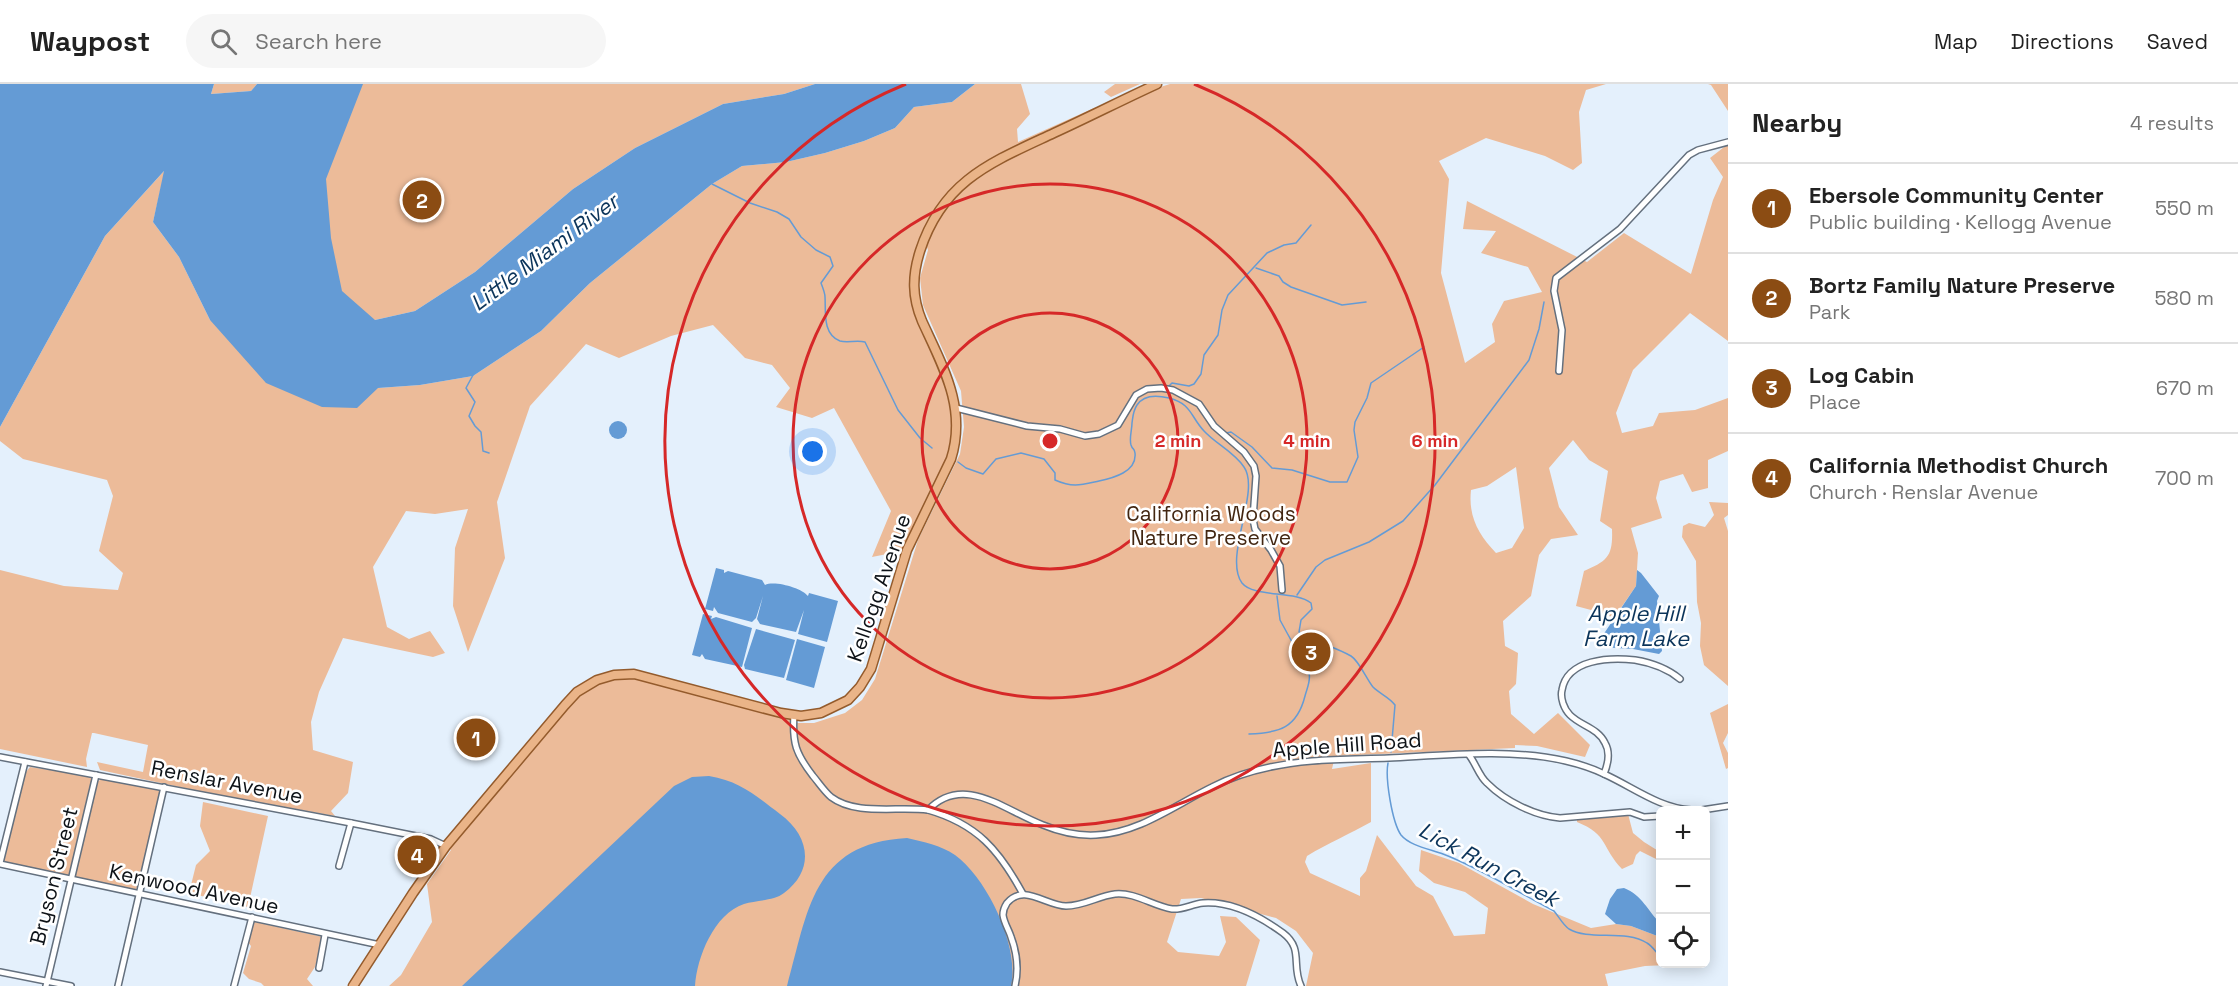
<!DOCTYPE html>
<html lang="en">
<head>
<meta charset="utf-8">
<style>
  body { margin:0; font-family:"Space Grotesk",sans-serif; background:#f6f6f6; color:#222 }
  .controls { position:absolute; right:18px; bottom:18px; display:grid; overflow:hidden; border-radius:9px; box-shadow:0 3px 15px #0003 }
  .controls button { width:54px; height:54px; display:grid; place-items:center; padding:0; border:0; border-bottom:2px solid #e0e0e0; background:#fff; color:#222; font:30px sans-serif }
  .you { position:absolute; left:813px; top:368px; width:21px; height:21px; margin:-15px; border:4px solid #fff; border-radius:50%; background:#1a73e8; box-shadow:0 0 0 9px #1a73e833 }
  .badge { display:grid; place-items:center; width:39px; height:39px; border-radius:50%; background:#8b4c13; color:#fff; font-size:20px; font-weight:700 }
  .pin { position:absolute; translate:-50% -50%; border:3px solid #fff; box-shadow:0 2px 6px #0006 }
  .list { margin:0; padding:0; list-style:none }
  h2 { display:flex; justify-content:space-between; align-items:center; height:78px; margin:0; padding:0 24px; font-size:26px }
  h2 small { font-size:20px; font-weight:400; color:#767676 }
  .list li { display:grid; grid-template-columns:39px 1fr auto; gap:18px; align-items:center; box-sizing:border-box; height:90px; padding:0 24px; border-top:2px solid #e0e0e0 }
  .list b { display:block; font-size:22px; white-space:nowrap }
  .list p { margin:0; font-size:20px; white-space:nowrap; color:#767676 }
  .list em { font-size:20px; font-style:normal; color:#767676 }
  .icon { flex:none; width:33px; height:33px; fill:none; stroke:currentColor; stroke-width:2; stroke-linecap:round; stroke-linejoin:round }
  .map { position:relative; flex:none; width:1728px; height:902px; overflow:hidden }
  header { display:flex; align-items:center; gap:36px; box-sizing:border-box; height:84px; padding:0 30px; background:#fff; border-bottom:2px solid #e0e0e0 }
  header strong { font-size:28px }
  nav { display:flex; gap:33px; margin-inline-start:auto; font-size:21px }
  .search { width:420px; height:54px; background:#f6f6f6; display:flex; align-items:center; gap:15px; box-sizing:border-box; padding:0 21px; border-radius:33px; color:#767676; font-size:22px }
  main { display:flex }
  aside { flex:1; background:#fff }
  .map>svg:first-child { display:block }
  .green { fill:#ecbb99; fill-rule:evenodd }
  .water { fill:#649bd5 }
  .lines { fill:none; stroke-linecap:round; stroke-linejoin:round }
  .stream { stroke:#649bd5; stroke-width:1.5 }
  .street-casing { stroke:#64707e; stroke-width:8 }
  .primary-casing { stroke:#945b2c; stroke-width:11 }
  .street { stroke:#fff; stroke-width:5 }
  .primary { stroke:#eab488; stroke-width:8 }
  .ring { fill:none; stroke:#d62828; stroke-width:3 }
  .labels { text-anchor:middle; stroke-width:5; stroke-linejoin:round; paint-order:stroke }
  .park-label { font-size:21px; fill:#422611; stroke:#fff }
  .street-label { font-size:21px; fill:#0d1217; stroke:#fff }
  .water-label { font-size:22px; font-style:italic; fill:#0b345a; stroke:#fff }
  .centre { fill:#d62828; stroke:#fff; stroke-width:3 }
  .ring-label { font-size:18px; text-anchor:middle; font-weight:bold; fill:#d62828; stroke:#fff; stroke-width:5; stroke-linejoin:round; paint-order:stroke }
</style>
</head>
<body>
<header>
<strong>Waypost</strong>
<div class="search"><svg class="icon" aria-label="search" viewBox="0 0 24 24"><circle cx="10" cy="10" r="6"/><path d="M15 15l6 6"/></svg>Search here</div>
<nav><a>Map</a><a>Directions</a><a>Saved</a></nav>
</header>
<main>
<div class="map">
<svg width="1728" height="902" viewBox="0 0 1728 902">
  <rect width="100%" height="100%" fill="#e4f0fc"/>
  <g class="green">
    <polygon points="214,0 257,0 251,7 211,10"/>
    <polygon points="358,0 815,0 784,10 723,20 635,64 573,105 475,188 415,227 375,236 328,228 279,128"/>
    <path d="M975 0H1021L1030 30 1017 45 1018 58 1094 24 1170 0H1606L1586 6 1579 28 1582 79 1573 86 1545 72 1486 54 1439 77 1449 95 1441 189 1465 279 1495 258 1492 240 1504 217 1542 208 1528 183 1481 169 1496 147 1463 145 1467 117 1587 178 1624 149 1691 190 1713 116 1723 93 1710 74 1728 60V257L1690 229 1633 286 1616 329 1622 349 1653 342 1659 329 1695 326 1728 314V367L1708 376V404L1692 408 1683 390 1660 397 1656 414 1662 434 1631 444 1638 469 1636 502 1614 534 1606 530 1576 522 1584 487C1608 477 1613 472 1612 445L1600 437 1608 387 1589 376 1573 356 1549 384 1559 423 1578 451 1551 455 1539 471 1531 512 1503 537 1505 562 1518 569 1516 600 1509 607 1511 630 1534 650 1558 629 1590 661 1585 673 1537 662 1515 661V664L1335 672 1332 685 1371 679V738C1350 750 1328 759 1307 772L1305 778 1310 789 1360 812V794L1366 787 1377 751 1416 802 1433 812 1454 852 1485 850 1488 824 1465 808 1434 799 1419 787 1421 766 1459 779 1533 820 1591 844 1616 840 1631 842 1660 853V880H1691L1645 882 1605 890 1608 902H1306L1313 869 1296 847 1276 834 1201 814 1181 815 1167 858 1178 868 1219 872 1226 858 1220 832 1236 833 1260 856 1246 902H389L401 891 432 838 427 800 451 766 446 762 584 604 624 590 794 631V639H814L845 629 862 616 875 595 918 456 960 370 964 343 961 307 923 221 920 194 928 166 924 155 914 210 950 302 955 360 907 466 872 473 891 427 834 324 812 334 776 323 790 304 772 281 745 274 713 241 671 252 619 274 586 260 530 322 497 418 505 474 468 568 453 522 455 464 468 425 435 430 406 427 373 483 387 543 409 555 430 547 445 569 433 573 343 554 319 608 311 638 313 666 353 678 348 709 331 727 335 732 217 711 100 686 97 678 143 688 148 661 94 649H92L86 675 87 683 0 665V486L64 502 118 506 123 489 99 467 113 412 107 396 23 375 0 357V343L105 152 165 86 153 138 179 173 210 236 378 304 420 301 473 292 541 247 590 199 712 100 742 82 786 78 825 69 864 57 895 44 914 23 952 18ZM1516 383 1524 444 1512 464 1496 469C1479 451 1468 433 1471 406L1487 402Z"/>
    <polygon points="1115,0 1140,0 1111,13 1104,8"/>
    <polygon points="1708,0 1728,0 1728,27 1711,1"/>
    <polygon points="1709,418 1728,419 1728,431 1724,434 1728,447 1728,602 1704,581 1700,562 1701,539 1697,518 1696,477 1682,453 1683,442 1689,439 1705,443 1714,431"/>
    <polygon points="1728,620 1728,649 1723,659 1728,669 1728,684 1726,685 1710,629"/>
    <polygon points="30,683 89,692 92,694 92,702 69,790 67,792 5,779 3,774 26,688"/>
    <polygon points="105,694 152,703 159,706 161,711 136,806 76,794 74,789 96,700 98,697"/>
    <polygon points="203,718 268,732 248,823 189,809 196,781 210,767 200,742"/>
    <path d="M1628 730 1633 749 1644 758 1660 768V777L1640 767 1636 771 1633 780 1622 785C1601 763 1609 751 1577 738V736Z"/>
    <polygon points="255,838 323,853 315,883 307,895 313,902 264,902 261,899 249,895 243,889 251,862 247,857 252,840"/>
  </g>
  <g class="water">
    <polygon points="0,0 214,0 211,10 251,7 257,0 363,0 326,95 331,154 342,207 375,236 415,227 475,188 573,105 635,64 723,20 784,10 815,0 975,0 952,18 914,23 895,44 864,57 825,69 786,78 742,82 712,100 590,199 541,247 473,292 420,301 378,304 357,324 322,323 266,299 210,236 179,173 153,138 164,87 105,152 0,343"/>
    <circle cx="618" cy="346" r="9"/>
    <path d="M716 484 724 486V489L728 487 762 496 765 501C774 496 802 504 808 512L809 509 838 517 827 558 798 550 804 526 796 548 760 540 757 535 763 512 756 534 752 538 718 529 714 523 713 527 705 525Z"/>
    <polygon points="1637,486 1641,489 1659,512 1657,517 1662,567 1659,570 1633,565 1600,563 1601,554 1636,502"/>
    <polygon points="703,530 712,532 711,535 716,533 752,544 742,583 705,575 702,570 700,573 692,571"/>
    <polygon points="756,545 795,556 784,594 745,585 744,581"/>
    <polygon points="797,555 825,563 814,604 786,596"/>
    <path d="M709 692C740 697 756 712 780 730 810 752 815 786 784 809 774 817 756 816 744 820 714 830 697 873 695 902H462L674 702 692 693Z"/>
    <path d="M907 754C924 758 940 761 955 771 987 794 1020 863 1011 902H787C808 828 812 759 907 754Z"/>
    <path d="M1624 804C1642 811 1648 827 1660 839V853L1631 842 1616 840 1605 830 1610 815 1617 805Z"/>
  </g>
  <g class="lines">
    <g class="stream">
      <path d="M712 100 750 119 777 128 789 135 801 153 816 166 830 173 833 182 821 199C823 204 825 209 825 213 826 227 822 250 840 257 847 259 857 256 865 258L898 326 920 354 932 364"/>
      <polyline points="1256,184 1279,192 1283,198 1291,203 1342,221 1366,218"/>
      <polyline points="473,291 466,304 475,318 469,332 475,342 481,348 483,367 489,369"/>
      <polyline points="1168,303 1172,299 1189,302 1194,300 1201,290 1204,271 1218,251 1222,226 1228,211 1267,169 1284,161 1296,159 1311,141"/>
      <polyline points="1226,349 1231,348 1252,363 1272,384 1292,386 1330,398 1347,398 1358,373 1354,346 1355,338 1367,314 1371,299 1424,263"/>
      <path d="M958 378 966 384 983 390 996 375 1021 369 1044 375 1055 389V396C1073 404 1081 401 1099 397 1113 394 1137 388 1135 369 1134 363 1133 367 1131 361 1129 354 1132 346 1132 339 1133 332 1133 327 1137 321 1144 310 1157 311 1169 314 1192 320 1190 332 1204 347 1216 360 1234 368 1244 383 1261 407 1223 473 1242 499 1254 514 1295 506 1311 519L1312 525 1301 536 1299 548C1315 559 1334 562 1351 572 1359 577 1366 594 1373 603 1380 610 1389 613 1395 621L1391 668"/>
      <polyline points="1297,511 1316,483 1325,476 1369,458 1403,437 1435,401 1529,276 1539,245 1544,218"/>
      <path d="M1249 650C1279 649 1297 644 1305 612 1307 604 1311 597 1309 589L1280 536 1277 512"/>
      <path d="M1388 679C1385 694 1392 738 1401 751 1410 762 1430 765 1443 770 1480 784 1519 809 1554 827 1559 833 1563 841 1569 845 1589 857 1626 845 1647 859 1652 862 1656 868 1660 872"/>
    </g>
    <defs>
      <g id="street">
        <polyline points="1559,287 1562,246 1554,207 1556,194 1620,145 1689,71 1698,66 1728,58"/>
        <polyline points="956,324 1027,342 1060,345 1085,352 1099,350 1118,341 1136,311 1147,305 1161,304 1173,306 1199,320 1214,342 1244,368 1254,382 1256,392 1253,435 1255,445 1271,466 1280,482 1282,506"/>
        <path d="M794 631C792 659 796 670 813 692 819 699 824 707 831 713 856 732 897 722 928 726 964 689 1005 727 1043 741 1060 748 1077 752 1096 751 1139 749 1175 721 1212 703 1243 687 1277 680 1312 677 1338 675 1364 675 1389 674 1446 671 1510 664 1566 677 1579 680 1592 684 1604 690 1633 703 1659 724 1691 726"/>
        <path d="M1469 671C1476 680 1479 692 1487 699 1505 717 1535 732 1560 734L1630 728 1644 733 1660 732"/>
        <polyline points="0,673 351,739 431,755 446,762"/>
        <path d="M1604 690C1608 680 1611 669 1605 659 1598 644 1581 642 1570 631 1564 625 1560 614 1562 606 1567 575 1610 573 1635 576 1653 579 1667 584 1680 595"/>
        <path d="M928 726C977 740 999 766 1023 810"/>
        <polyline points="1702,726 1728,722"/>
        <polyline points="0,779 25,678"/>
        <polyline points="0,780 380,861"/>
        <polyline points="339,782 351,739"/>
        <polyline points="319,884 325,851"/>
        <polyline points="0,888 71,902"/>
        <polyline points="46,902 96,691"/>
        <polyline points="118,902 164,703"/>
        <polyline points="234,902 252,833"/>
        <path d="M1015 902C1019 885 1017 869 1011 853 1009 846 1004 839 1003 831 1003 827 1005 822 1007 819 1023 799 1047 822 1066 822 1084 822 1098 812 1115 810 1135 808 1153 822 1172 825 1183 826 1192 820 1203 819 1231 817 1261 833 1283 849 1304 865 1291 881 1301 902"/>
      </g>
      <path id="primary" d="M353 902 413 809 446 762 565 621 577 608 597 596 614 591 634 590 781 629 801 632 821 629 848 616 860 603 871 585 907 466 951 375C967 324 943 283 922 237 912 213 912 192 920 167 943 96 992 78 1054 49 1089 33 1122 16 1157 0"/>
    </defs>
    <use href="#street" class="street-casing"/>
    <use href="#primary" class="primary-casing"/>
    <use href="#street" class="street"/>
    <use href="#primary" class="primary"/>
  </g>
  <g class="ring">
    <circle cx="1050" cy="357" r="128"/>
    <circle cx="1050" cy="357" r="257"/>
    <path d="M1194 0A385 385 0 1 1 906 0"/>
  </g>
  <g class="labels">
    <g class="park-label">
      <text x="1211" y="437">California Woods<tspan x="1211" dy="24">Nature Preserve</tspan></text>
    </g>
    <g class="street-label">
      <text transform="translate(879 504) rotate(-71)" y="7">Kellogg Avenue</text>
      <text transform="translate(1347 661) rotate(-4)" y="7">Apple Hill Road</text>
      <text transform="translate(227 698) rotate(11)" y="7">Renslar Avenue</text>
      <text transform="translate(54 792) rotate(-76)" y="7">Bryson Street</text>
      <text transform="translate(194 805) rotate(12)" y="7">Kenwood Avenue</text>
    </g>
    <g class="water-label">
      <text transform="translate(544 168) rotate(-37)" y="8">Little Miami River</text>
      <text x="1636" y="537">Apple Hill<tspan x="1636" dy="25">Farm Lake</tspan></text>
      <text transform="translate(1489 780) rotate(28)" y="8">Lick Run Creek</text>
    </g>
  </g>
  <circle cx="1050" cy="357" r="9" class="centre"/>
  <g class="ring-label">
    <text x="1178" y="363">2 min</text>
    <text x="1307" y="363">4 min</text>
    <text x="1435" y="363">6 min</text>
  </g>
</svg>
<div class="controls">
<button>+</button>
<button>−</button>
<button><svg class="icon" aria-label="locate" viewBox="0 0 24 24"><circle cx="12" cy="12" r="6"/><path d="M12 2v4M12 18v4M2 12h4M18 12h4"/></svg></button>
</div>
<div class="you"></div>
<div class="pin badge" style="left:476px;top:654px">1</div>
<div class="pin badge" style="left:422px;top:116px">2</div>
<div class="pin badge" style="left:1311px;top:568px">3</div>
<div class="pin badge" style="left:417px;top:771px">4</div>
</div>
<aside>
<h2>Nearby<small>4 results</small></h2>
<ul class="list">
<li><span class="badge">1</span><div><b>Ebersole Community Center</b><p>Public building · Kellogg Avenue</p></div><em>550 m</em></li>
<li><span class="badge">2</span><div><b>Bortz Family Nature Preserve</b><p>Park</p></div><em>580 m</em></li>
<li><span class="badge">3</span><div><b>Log Cabin</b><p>Place</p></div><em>670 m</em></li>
<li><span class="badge">4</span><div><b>California Methodist Church</b><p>Church · Renslar Avenue</p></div><em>700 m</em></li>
</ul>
</aside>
</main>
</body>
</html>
